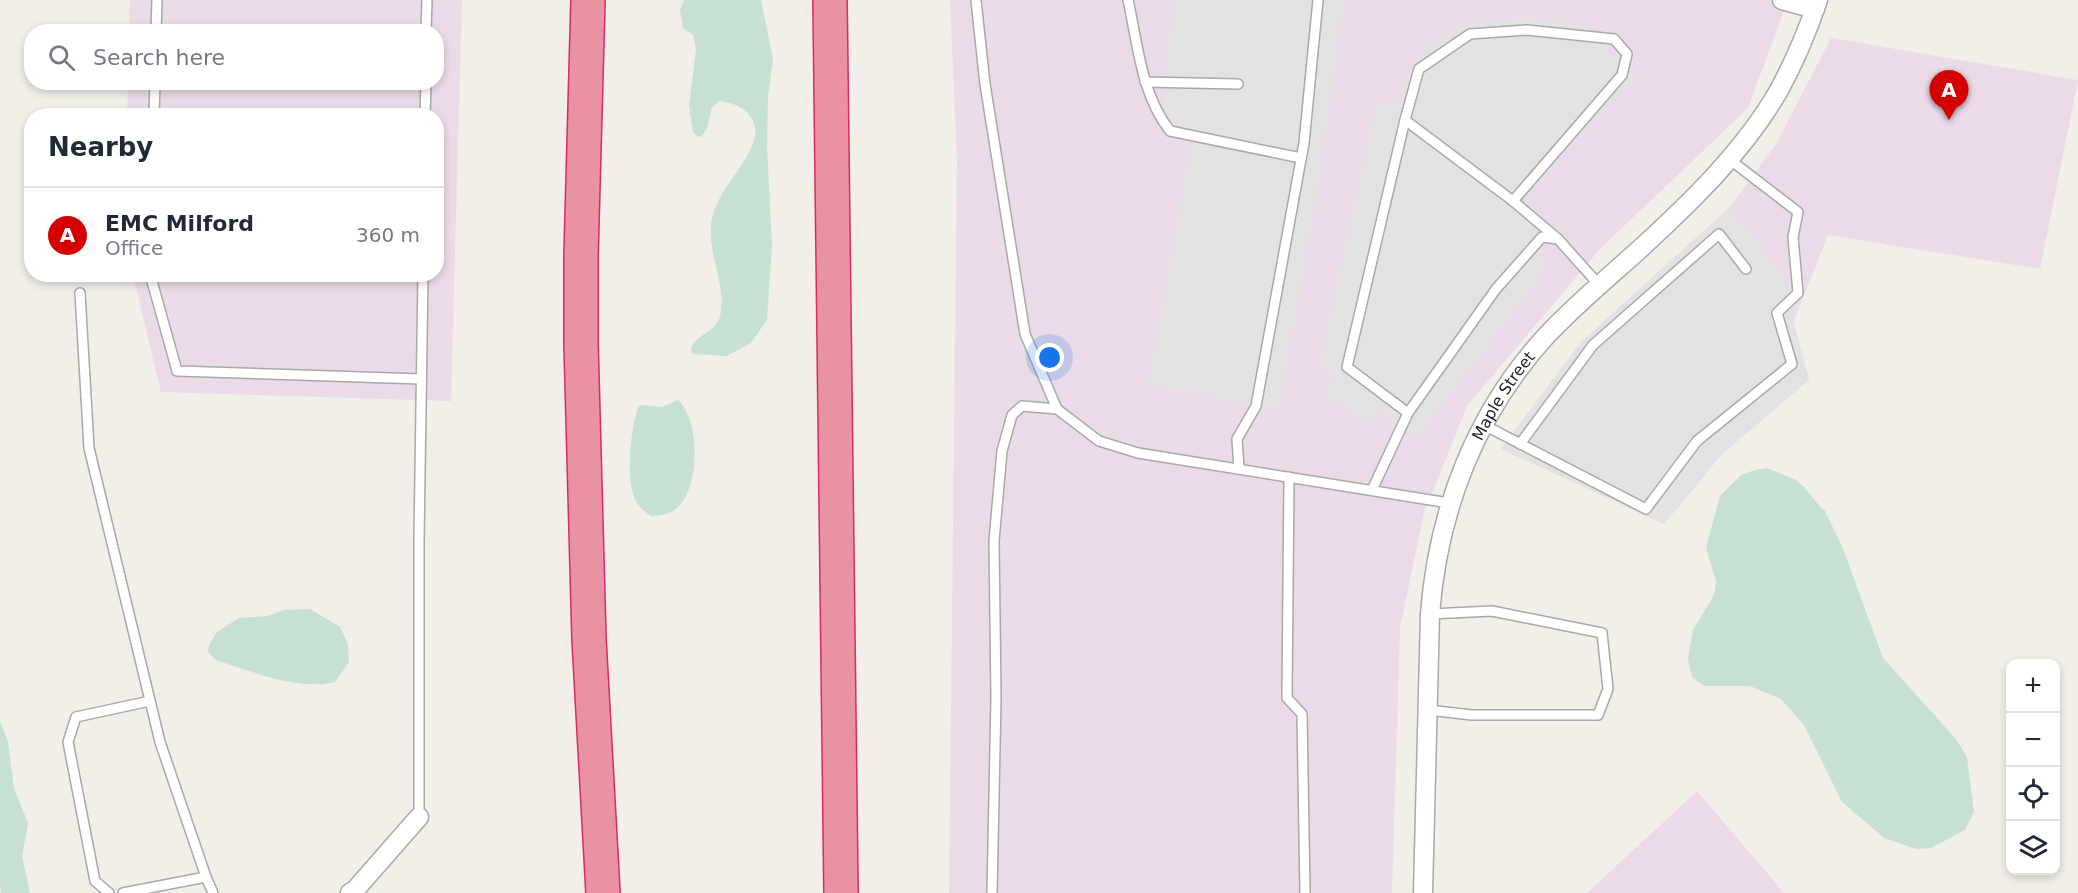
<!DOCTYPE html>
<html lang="en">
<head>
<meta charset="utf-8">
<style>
  body { margin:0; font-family:"DejaVu Sans",sans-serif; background:#f6f6f7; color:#1f2937 }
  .controls { position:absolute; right:18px; bottom:18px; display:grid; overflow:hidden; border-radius:12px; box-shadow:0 3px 9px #0003 }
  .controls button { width:54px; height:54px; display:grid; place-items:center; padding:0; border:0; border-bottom:2px solid #e0e1e3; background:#fff; color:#1f2937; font:30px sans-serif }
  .you { position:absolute; left:1050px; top:358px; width:21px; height:21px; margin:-15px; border:4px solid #fff; border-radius:50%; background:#1a73e8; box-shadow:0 0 0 9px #1a73e833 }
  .badge { display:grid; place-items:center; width:39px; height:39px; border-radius:50%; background:#d40000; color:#fff; font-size:20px; font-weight:700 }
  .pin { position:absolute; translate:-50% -50px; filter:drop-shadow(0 2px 3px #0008) }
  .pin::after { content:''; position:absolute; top:32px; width:21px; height:18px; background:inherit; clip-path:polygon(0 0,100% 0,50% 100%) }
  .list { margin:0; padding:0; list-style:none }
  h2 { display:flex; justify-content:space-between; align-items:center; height:78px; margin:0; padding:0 24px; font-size:26px }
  h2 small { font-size:20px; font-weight:400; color:#747a83 }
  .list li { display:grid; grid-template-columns:39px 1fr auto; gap:18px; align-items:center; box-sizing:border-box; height:96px; padding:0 24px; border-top:2px solid #e0e1e3 }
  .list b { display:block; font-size:22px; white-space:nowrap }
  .list p { margin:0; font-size:20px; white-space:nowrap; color:#747a83 }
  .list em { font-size:20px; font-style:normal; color:#747a83 }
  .icon { flex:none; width:33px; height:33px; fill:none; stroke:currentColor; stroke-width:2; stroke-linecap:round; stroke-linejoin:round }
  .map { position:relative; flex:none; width:2078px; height:893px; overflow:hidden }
  .search { position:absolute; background:#fff; box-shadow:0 3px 9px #0003; left:24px; top:24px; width:420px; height:66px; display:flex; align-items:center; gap:15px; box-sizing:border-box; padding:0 21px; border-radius:24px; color:#747a83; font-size:22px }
  .panel { position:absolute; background:#fff; box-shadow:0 3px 9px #0003; left:24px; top:108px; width:420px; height:174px; border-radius:24px }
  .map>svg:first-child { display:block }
  .industrial { fill:#ebdbe8 }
  .wetland { fill:#c6e0d4 }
  .parking { fill:#e2e2e2 }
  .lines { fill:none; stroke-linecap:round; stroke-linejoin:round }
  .service-casing { stroke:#a9a9a9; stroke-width:12 }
  .minor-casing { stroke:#a9a9a9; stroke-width:21 }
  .motorway-casing { stroke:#dc2a67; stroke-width:36 }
  .service { stroke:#fff; stroke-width:9 }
  .minor { stroke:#fff; stroke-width:18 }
  .motorway { stroke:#e892a2; stroke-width:33 }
  .labels { text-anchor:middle; stroke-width:6; stroke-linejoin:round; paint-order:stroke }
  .street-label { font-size:16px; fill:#222; stroke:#fff }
</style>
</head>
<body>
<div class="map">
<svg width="2078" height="893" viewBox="0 0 2078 893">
  <rect width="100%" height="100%" fill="#f2efe9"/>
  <g class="industrial">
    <polygon points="130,0 462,0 451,401 161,392 133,275 436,274 436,116 127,116 128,83 436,82 436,32 129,31"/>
    <polygon points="950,0 1788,0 1748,108 1600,249 1467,406 1424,513 1400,628 1392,893 949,893 957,160"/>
    <polygon points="1831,38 2078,80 2040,269 1828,235 1793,323 1809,380 1722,454 1664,524 1501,449 1582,341 1729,208 1776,144"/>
    <polygon points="1697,791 1784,893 1587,893"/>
  </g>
  <g class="wetland">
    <path d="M684 0H761L773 59 768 96 767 147 772 245 767 320 751 343 727 356 693 354 691 350C694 334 716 333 720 316 727 286 708 255 711 225 714 192 745 170 754 140 761 117 740 103 720 101L712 107 707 128 702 136 698 137 693 132 689 106 696 49 693 35 683 28 680 10Z"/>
    <path d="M678 400C700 421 700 482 680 505 673 514 662 515 651 516 645 512 641 509 637 503 624 481 631 430 638 407L642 405 662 407Z"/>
    <polygon points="1767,468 1796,480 1804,487 1822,509 1824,509 1842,546 1883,658 1956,739 1967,757 1974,812 1965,830 1931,848 1916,849 1884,838 1842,802 1804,725 1781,699 1750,686 1704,686 1692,677 1688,659 1693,630 1714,595 1716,581 1706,548 1720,496 1741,475 1755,470"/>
    <path d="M310 609 340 627 348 644 349 662 335 682C296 691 252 671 215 660L208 651 209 645 217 632 239 618 268 616 284 610Z"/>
    <polygon points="0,721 8,741 14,788 28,823 22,856 30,893 1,893 0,886"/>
  </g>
  <g class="parking">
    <polygon points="1174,0 1344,0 1317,190 1279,409 1148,385 1193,135 1162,107"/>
    <polygon points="1527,17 1585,26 1636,79 1528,191 1544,272 1417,438 1378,409 1368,424 1323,392 1336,381 1319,365 1377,101 1397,106 1401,87 1429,43 1465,24"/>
    <polygon points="1729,208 1781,272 1809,380 1722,454 1664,524 1501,449 1582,341"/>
  </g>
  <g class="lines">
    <defs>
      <g id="service">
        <polyline points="976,0 985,84 1025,334 1057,409 1099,441 1138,453 1449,503"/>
        <path d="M1128 0C1138 45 1141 94 1170 131L1301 158"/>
        <polyline points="156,32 157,0"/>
        <polyline points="426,32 427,0"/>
        <polyline points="1145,82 1238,84"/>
        <polyline points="154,116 155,82"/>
        <polyline points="425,116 426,82"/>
        <polyline points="1405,120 1513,201"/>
        <polyline points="150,274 177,371 421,379"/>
        <polyline points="80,293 89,448 160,742 206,877 213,893"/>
        <polyline points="1408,413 1347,367 1405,120 1419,69 1470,34 1527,30 1614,39 1627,54 1622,75 1513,201 1558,239"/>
        <polyline points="1484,425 1646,509 1697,441 1792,364 1777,313 1798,293 1793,237 1798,212 1729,159"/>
        <polyline points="1520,444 1593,345 1719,234 1746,269"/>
        <polyline points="1239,469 1237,439 1256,406 1304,143 1318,0"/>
        <polyline points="1289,477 1287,698 1302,714 1305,893"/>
        <polyline points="1372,490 1408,413 1496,289 1542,237 1558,239 1600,286"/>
        <polyline points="1428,710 1472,715 1598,715 1608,689 1602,633 1492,611 1430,614"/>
        <polyline points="419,817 419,540 423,274"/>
        <polyline points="109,893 95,881 68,742 76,717 150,701"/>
        <polyline points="123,893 206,877"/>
        <polyline points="992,893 996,698 994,541 1002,451 1012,415 1022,406 1057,409"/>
      </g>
      <g id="minor">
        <polyline points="1782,0 1815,9"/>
        <polyline points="350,893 355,890 419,817"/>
        <path id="s1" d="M1423 893 1430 614C1438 510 1476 412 1547 335 1576 304 1609 277 1641 248 1691 202 1743 152 1778 92 1794 63 1807 32 1818 0"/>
      </g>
      <g id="motorway">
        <polyline points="588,0 581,256 581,343 589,639 603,893"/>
        <polyline points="830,0 841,893"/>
      </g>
    </defs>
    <use href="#service" class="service-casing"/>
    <use href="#minor" class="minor-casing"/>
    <use href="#motorway" class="motorway-casing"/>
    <use href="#service" class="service"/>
    <use href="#minor" class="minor"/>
    <use href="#motorway" class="motorway"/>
  </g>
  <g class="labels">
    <g class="street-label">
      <text dy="6" stroke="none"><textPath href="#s1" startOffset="512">Maple Street</textPath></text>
    </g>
  </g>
</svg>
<div class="controls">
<button>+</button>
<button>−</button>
<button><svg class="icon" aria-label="locate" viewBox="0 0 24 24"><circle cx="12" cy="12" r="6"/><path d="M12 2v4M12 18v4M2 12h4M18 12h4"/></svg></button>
<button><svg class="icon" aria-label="layers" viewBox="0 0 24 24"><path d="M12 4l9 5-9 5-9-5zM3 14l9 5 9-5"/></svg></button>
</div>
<div class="you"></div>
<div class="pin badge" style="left:1949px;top:120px">A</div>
<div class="search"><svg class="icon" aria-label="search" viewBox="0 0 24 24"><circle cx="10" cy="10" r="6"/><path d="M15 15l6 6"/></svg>Search here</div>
<section class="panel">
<h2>Nearby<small></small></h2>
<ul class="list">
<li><span class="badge">A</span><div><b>EMC Milford</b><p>Office</p></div><em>360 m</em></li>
</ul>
</section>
</div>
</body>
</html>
